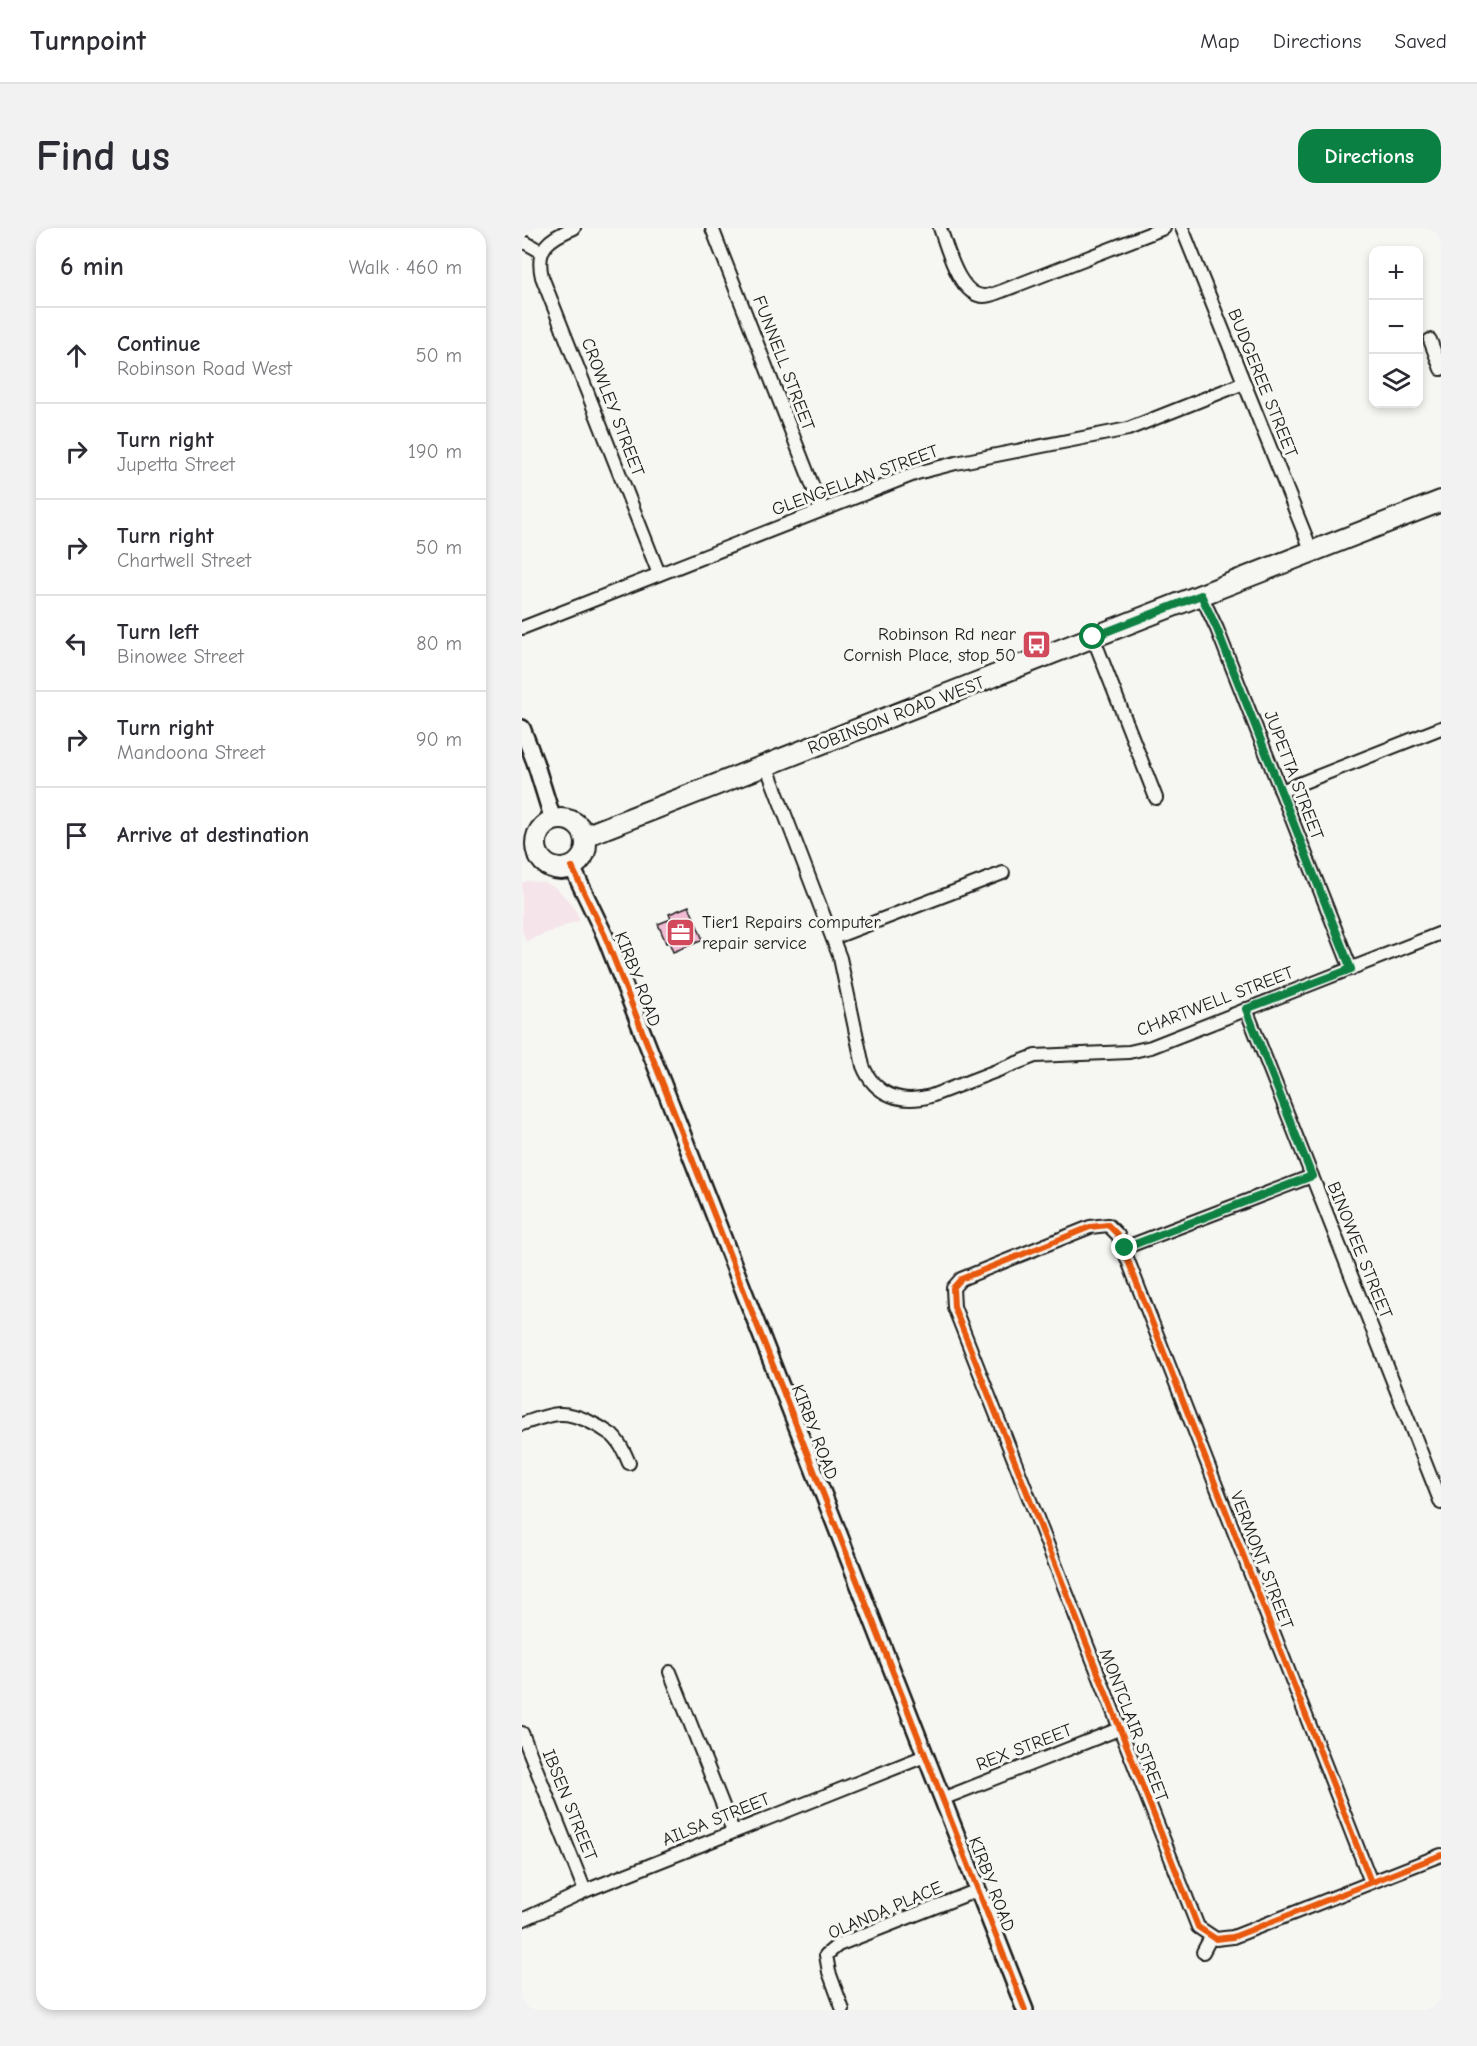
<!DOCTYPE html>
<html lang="en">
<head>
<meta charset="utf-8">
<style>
  body { margin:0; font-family:"Comic Neue",sans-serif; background:#f2f2f3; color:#2b2b33 }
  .controls { position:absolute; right:18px; top:18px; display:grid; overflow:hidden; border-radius:12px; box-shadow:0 3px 9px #0003 }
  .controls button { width:54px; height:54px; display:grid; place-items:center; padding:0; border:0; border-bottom:2px solid #e1e1e2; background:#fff; color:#2b2b33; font:30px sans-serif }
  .stop { position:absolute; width:18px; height:18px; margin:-14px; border:4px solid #0b8043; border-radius:50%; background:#fff }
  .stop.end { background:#0b8043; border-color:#fff; box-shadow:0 2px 6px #0008 }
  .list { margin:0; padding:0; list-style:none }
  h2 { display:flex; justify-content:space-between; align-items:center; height:78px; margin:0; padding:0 24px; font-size:26px }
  h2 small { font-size:20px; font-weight:400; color:#7c7c81 }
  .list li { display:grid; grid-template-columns:39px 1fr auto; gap:18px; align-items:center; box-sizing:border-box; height:96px; padding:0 24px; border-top:2px solid #e1e1e2 }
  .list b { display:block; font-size:22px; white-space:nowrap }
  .list p { margin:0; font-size:20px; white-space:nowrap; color:#7c7c81 }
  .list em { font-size:20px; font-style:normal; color:#7c7c81 }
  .icon { flex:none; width:33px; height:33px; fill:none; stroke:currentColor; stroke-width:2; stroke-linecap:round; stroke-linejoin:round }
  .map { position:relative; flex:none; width:919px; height:1782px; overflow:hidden; border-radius:18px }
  header { display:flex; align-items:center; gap:36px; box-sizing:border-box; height:84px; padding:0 30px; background:#fff; border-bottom:2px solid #e1e1e2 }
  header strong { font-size:28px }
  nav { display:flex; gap:33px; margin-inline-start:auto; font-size:21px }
  .intro { display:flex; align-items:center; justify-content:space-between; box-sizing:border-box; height:144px; padding:0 36px }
  h1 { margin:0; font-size:42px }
  .button { padding:15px 27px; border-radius:18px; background:#0b8043; color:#fff; font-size:21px; font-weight:700 }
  main { display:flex; gap:36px; padding:0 36px }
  aside { flex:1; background:#fff; border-radius:18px; box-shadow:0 3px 9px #0003 }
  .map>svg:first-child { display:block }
  .built { fill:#f5e4e9 }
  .building { fill:#f2bbd3; stroke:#1c1c1c; stroke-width:1.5 }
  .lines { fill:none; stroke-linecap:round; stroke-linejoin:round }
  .minor-casing { stroke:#1c1c1c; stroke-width:16 }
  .tertiary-casing { stroke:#1c1c1c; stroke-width:20 }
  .primary-casing { stroke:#1c1c1c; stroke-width:24 }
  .minor { stroke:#f6f6f2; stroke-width:12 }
  .tertiary { stroke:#f6f6f2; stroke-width:15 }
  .primary { stroke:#f6f6f2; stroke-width:20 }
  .cycleway-casing { stroke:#f6f6f2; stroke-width:10 }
  .cycleway { stroke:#e8590c; stroke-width:6 }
  .route { stroke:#0b8043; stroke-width:8 }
  .labels { text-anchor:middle; stroke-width:6; stroke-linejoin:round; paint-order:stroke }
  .street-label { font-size:18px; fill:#1c1c1c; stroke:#f6f6f2 }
  .poi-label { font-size:18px; fill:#1c1c1c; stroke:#f6f6f2; text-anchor:end }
</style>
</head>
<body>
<header>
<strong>Turnpoint</strong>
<nav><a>Map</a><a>Directions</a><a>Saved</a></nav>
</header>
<div class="intro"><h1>Find us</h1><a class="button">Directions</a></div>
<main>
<aside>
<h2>6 min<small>Walk · 460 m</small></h2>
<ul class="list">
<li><svg class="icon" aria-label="ahead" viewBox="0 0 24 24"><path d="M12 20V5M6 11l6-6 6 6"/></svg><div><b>Continue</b><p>Robinson Road West</p></div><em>50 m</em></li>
<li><svg class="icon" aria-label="right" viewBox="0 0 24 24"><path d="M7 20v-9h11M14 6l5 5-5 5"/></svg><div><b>Turn right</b><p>Jupetta Street</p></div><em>190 m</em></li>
<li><svg class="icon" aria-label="right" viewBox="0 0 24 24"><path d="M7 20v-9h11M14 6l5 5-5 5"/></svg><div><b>Turn right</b><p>Chartwell Street</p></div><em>50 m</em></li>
<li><svg class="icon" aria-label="left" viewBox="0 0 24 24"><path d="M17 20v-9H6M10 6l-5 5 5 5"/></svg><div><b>Turn left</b><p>Binowee Street</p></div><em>80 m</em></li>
<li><svg class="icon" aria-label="right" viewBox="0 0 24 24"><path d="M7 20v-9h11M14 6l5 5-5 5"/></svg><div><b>Turn right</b><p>Mandoona Street</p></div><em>90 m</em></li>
<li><svg class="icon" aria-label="arrive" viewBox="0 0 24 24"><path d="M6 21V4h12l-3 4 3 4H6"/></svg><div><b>Arrive at destination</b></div></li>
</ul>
</aside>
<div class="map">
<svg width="919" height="1782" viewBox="0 0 919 1782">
  <rect width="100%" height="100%" fill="#f6f6f2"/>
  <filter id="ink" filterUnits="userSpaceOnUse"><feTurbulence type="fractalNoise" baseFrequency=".0167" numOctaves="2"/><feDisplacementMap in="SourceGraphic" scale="12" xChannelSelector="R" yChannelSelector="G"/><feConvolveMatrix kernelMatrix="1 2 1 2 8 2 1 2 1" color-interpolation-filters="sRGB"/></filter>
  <g filter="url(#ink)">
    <polygon class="built" points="5,653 21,654 34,660 49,675 58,692 4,713 0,702 0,655"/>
    <polygon class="building" points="167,678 181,712 151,724 147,714 144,715 136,696 149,691 147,686"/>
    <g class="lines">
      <defs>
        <g id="minor">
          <path d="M52 0C27 10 13 20 20 49L137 346"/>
          <polyline points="190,0 300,282"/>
          <path d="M418 0C425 19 437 68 462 68 468 68 474 65 480 63L642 0"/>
          <polyline points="660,0 790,324"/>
          <polyline points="4,15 20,24"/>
          <polyline points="908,112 919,141"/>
          <polyline points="679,367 695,401 829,741"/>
          <polyline points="0,400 395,245 434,235 606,201 722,155"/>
          <polyline points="571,409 634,570"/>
          <path d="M244 537 318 730 341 838C353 868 380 876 409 868L513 828 607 824 629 819 919 705"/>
          <polyline points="759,563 919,500"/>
          <polyline points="311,710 481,645"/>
          <polyline points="724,781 919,1275"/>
          <polyline points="602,1020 790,948"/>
          <path d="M0 1196C12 1192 24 1187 37 1186 54 1185 76 1197 90 1207 98 1214 103 1225 107 1235"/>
          <polyline points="148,1444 211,1603"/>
          <polyline points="0,1505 63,1663"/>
          <polyline points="420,1571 597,1501"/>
          <polyline points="849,1654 596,1007 586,997 568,999 439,1051 431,1060 432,1079 676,1699 694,1711 711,1709 919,1627"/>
          <polyline points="0,1692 63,1663 403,1528"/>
          <polyline points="681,1724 689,1709"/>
          <polyline points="321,1782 307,1744 304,1727 316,1717 456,1662"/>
        </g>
        <g id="tertiary">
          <polyline points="0,500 13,534 31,592"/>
          <polyline points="50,639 83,708 503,1782"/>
        </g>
        <g id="primary">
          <circle cx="39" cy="616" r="25"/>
          <polyline points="63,608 919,273"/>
        </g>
      </defs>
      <use href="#minor" class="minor-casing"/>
      <use href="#tertiary" class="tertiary-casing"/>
      <use href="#primary" class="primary-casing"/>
      <use href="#minor" class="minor"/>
      <use href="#tertiary" class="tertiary"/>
      <use href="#primary" class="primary"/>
      <defs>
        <g id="cycleway">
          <polyline points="50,639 83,708 503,1782"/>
          <polyline points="849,1654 596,1007 586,997 568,999 439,1051 431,1060 432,1079 676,1699 694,1711 711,1709 919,1627"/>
        </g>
      </defs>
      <use href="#cycleway" class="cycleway-casing"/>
      <use href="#cycleway" class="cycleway"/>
    </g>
  </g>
  <g class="lines" filter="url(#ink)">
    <polyline class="route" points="571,409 679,367 695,401 829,741 724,781 790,948 603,1020"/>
  </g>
  <defs>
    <symbol id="bus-square" viewBox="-11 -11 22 22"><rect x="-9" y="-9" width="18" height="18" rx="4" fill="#d1495b" stroke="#f6f6f2"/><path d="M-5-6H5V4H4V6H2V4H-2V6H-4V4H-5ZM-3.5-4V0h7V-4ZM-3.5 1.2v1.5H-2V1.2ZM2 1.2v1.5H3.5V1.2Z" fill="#fff"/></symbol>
    <symbol id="office-square" viewBox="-11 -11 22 22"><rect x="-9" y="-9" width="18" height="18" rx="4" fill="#d1495b" stroke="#f6f6f2"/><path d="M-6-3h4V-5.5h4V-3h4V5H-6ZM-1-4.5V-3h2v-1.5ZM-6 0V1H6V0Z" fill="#fff"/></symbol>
  </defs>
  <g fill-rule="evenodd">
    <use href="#bus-square" x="498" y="400" width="33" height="33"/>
    <use href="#office-square" x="142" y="688" width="33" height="33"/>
  </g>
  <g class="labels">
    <g class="street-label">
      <text transform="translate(262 135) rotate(69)" y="6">FUNNELL STREET</text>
      <text transform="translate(741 155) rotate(68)" y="6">BUDGEREE STREET</text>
      <text transform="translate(91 179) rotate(69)" y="6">CROWLEY STREET</text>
      <text transform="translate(333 252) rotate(-20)" y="6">GLENGELLAN STREET</text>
      <text transform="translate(374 487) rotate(-21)" y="6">ROBINSON ROAD WEST</text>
      <text transform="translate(772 547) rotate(69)" y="6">JUPETTA STREET</text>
      <text transform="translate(116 751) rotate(69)" y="6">KIRBY ROAD</text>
      <text transform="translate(693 773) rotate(-21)" y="6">CHARTWELL STREET</text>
      <text transform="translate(838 1022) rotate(68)" y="6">BINOWEE STREET</text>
      <text transform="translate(293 1204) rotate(69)" y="6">KIRBY ROAD</text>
      <text transform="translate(740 1332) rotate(69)" y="6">VERMONT STREET</text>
      <text transform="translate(612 1497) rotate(69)" y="6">MONTCLAIR STREET</text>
      <text transform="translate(502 1519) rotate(-21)" y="6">REX STREET</text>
      <text transform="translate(48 1577) rotate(68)" y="6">IBSEN STREET</text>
      <text transform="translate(194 1591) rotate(-22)" y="6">AILSA STREET</text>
      <text transform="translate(470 1656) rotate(69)" y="6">KIRBY ROAD</text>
      <text transform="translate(363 1682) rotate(-23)" y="6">OLANDA PLACE</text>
    </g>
    <g class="poi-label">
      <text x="494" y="412">Robinson Rd near<tspan x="494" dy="21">Cornish Place, stop 50</tspan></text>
      <text x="180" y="700" text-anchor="start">Tier1 Repairs computer<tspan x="180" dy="21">repair service</tspan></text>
    </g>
  </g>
</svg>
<div class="controls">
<button>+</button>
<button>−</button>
<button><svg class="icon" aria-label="layers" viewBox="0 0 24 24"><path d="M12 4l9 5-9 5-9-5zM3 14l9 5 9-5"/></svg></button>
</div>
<div class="stop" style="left:571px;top:409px"></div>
<div class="stop end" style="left:603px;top:1020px"></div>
</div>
</main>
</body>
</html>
